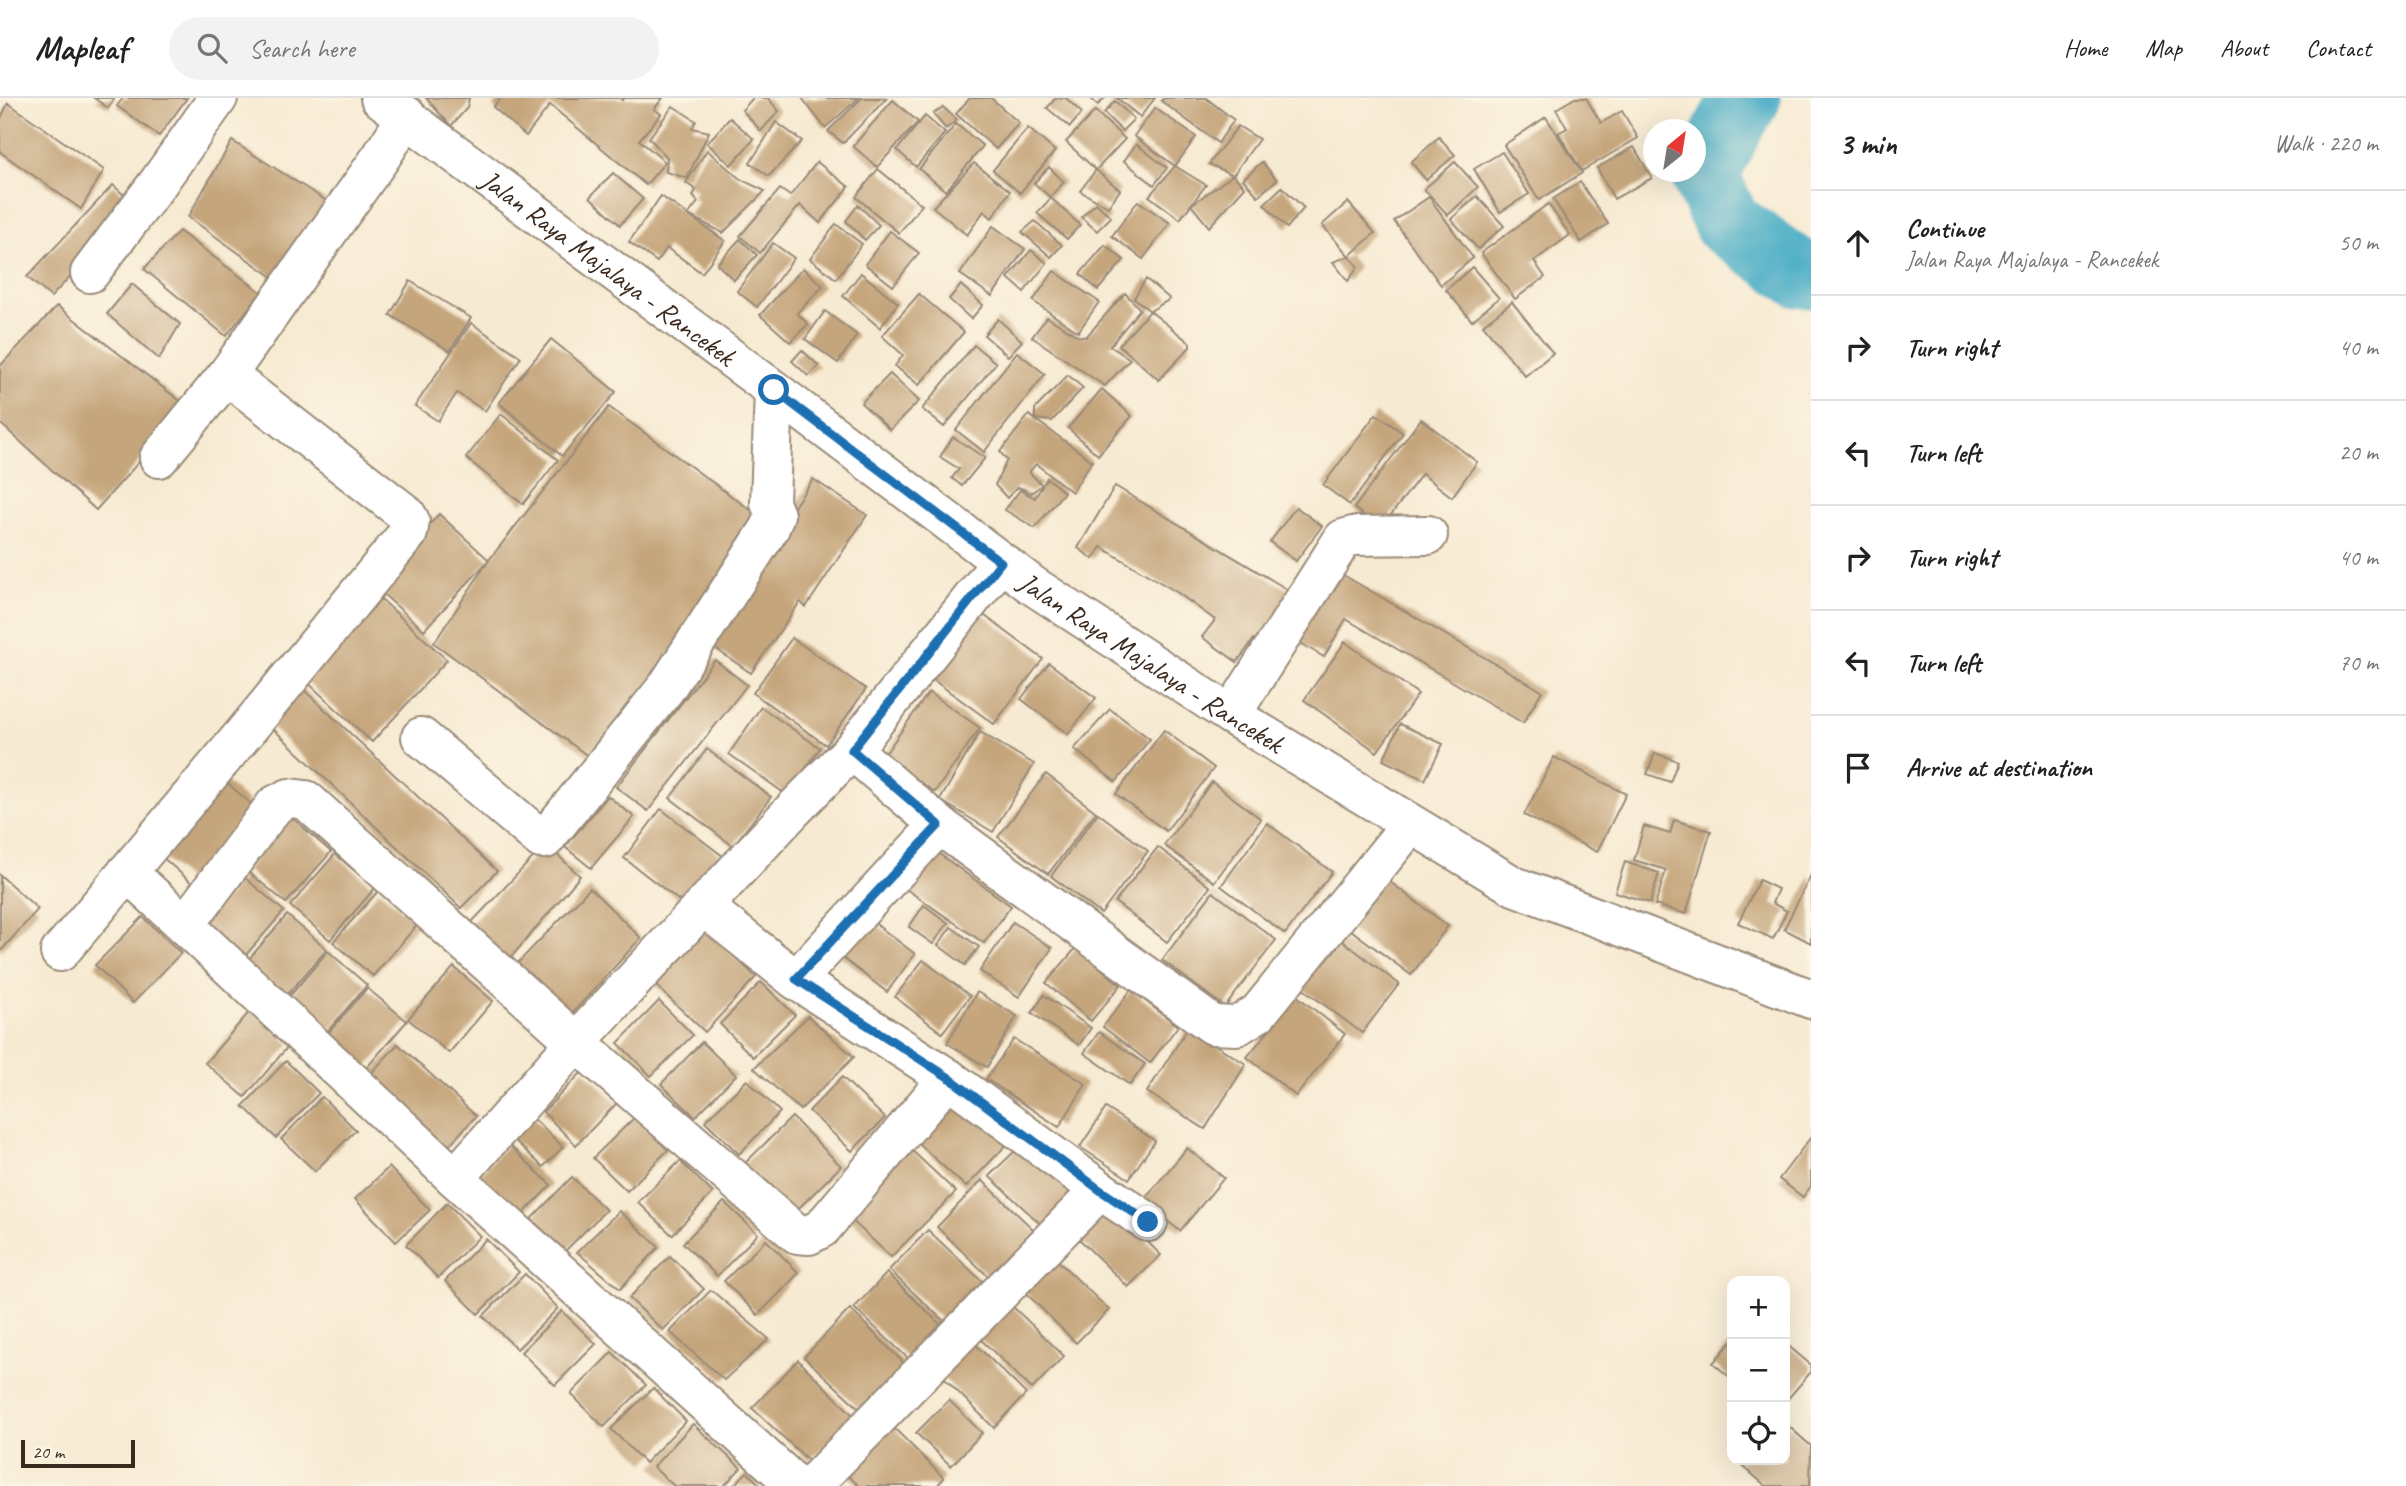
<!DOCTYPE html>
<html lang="en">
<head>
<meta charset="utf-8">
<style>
  body { margin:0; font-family:Caveat,sans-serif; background:#f2f2f2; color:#222 }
  .controls { position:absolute; right:21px; bottom:21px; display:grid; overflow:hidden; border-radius:14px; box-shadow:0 7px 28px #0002 }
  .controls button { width:63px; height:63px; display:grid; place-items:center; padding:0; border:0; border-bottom:2px solid #e0e0e0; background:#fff; color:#222; font:35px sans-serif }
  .compass { position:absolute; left:1643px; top:21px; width:63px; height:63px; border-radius:50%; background:#fff; box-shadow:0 7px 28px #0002; rotate:30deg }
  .scale { position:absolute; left:21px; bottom:18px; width:114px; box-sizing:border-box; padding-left:7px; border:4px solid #3b2a1e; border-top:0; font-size:19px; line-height:24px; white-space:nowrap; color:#3b2a1e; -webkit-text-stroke:5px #fcf5e5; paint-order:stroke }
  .stop { position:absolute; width:21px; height:21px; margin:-16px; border:5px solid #1f6fb2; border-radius:50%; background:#fff }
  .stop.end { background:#1f6fb2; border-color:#fff; box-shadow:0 2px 7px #0008 }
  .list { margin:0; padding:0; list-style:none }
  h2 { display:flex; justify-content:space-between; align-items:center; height:91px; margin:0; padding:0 28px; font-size:30px }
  h2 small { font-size:23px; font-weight:400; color:#767676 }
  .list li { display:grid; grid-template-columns:46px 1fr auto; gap:21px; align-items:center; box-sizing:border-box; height:105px; padding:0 28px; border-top:2px solid #e0e0e0 }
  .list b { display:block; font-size:26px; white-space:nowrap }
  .list p { margin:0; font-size:23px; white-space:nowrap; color:#767676 }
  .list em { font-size:23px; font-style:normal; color:#767676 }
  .icon { flex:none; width:38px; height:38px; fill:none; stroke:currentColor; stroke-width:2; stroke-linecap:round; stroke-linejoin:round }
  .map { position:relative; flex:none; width:1811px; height:1388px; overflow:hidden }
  header { display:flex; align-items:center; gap:42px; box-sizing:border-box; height:98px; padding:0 35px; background:#fff; border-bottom:2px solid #e0e0e0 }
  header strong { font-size:33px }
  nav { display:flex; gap:38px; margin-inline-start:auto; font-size:24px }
  .search { width:490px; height:63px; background:#f2f2f2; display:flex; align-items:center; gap:18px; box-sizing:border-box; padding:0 24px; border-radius:38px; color:#767676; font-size:26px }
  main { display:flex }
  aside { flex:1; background:#fff }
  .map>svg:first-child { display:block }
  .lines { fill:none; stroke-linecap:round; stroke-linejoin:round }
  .river { stroke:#45abc5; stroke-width:68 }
  .building { fill:#c5a57b }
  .minor-casing { stroke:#998a78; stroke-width:42 }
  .major-casing { stroke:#998a78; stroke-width:42 }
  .minor { stroke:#fff; stroke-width:38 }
  .major { stroke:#fff; stroke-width:38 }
  .route { stroke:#1f6fb2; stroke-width:9 }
  .labels { text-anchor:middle; stroke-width:7; stroke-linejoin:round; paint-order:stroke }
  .street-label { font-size:28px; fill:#3b2a1e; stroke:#fcf5e5 }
</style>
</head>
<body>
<header>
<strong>Mapleaf</strong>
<div class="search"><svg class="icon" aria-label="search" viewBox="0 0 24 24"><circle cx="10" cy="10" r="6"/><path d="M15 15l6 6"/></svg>Search here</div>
<nav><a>Home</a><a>Map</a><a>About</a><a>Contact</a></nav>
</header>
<main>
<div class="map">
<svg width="1811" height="1388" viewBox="0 0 1811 1388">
  <rect width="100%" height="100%" fill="#fcf5e5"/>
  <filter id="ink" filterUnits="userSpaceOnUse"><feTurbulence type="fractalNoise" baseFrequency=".0143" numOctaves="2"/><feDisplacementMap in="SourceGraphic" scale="14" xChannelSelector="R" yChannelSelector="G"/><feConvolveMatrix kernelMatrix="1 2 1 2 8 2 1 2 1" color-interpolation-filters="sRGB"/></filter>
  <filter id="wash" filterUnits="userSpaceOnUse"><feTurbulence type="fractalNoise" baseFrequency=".00686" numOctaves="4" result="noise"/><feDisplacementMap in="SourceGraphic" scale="28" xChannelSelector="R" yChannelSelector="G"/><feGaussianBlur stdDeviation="1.57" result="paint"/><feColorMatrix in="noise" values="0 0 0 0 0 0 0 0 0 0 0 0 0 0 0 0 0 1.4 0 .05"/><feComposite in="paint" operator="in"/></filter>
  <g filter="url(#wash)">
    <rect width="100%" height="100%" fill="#f7ead2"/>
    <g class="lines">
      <polyline class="river" points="1747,0 1733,21 1705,78 1727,125 1800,176 1811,177"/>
    </g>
    <g id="blocks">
      <g class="building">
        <polygon points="94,0 115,0 108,10"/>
        <polygon points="123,0 187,0 159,38 117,8"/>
        <polygon points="426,0 469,0 467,10 451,28"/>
        <polygon points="501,0 619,0 622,2 623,0 663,0 654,11 661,16 639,42 665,64 646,87 550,7 526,38 493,9"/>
        <polygon points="753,0 768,0 779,13 761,33 742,12"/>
        <polygon points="802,0 859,0 825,30"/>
        <polygon points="862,0 887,0 843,45 828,33"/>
        <polygon points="970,0 991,0 1019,25 996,51 956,16"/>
        <polygon points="1056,0 1066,0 1082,15 1070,29 1047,10"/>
        <polygon points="1090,0 1105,0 1098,7"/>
        <polygon points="1117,0 1155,0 1140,19"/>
        <polygon points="1164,0 1206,0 1234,22 1218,45 1161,3"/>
        <polygon points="1575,0 1586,0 1601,25 1622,13 1638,40 1582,73 1558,35 1567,30 1556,11"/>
        <polygon points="893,2 918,24 877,69 853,48"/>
        <polygon points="1115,3 1134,21 1122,33 1104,15"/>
        <polygon points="8,5 104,72 81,111 0,54 0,22"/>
        <polygon points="673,8 696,23 692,30 709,34 687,80 666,74 667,59 649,40"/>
        <polygon points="943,9 957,22 946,31 933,16"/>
        <polygon points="1155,10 1196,39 1175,68 1134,38"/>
        <polygon points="1095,13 1125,41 1096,72 1066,44"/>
        <polygon points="925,18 945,35 916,69 897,52"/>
        <polygon points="1546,19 1582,75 1539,102 1504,47"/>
        <polygon points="730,20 754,41 731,67 707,45"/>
        <polygon points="776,24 802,43 769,78 750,65"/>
        <polygon points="956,26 983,48 946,93 919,71"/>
        <polygon points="1238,28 1259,41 1233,77 1209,66"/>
        <polygon points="1028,30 1055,53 1020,95 993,72"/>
        <polygon points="1439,39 1455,57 1426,82 1411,64"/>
        <polygon points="232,43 333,107 274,180 188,119"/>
        <polygon points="1136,46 1167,70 1154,87 1124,63"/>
        <polygon points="1634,49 1652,80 1614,101 1597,70"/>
        <polygon points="707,52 740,81 765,93 723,135 688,117 698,104 693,98 696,92 686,85"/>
        <polygon points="1502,54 1529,96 1500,114 1474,71"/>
        <polygon points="817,64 849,89 820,125 800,107 760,155 740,138 780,91 790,98"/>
        <polygon points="1262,64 1277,82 1258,98 1243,81"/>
        <polygon points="1455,64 1478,89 1448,117 1424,91"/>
        <polygon points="974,65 1010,93 992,120 984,113 967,137 933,109"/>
        <polygon points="1175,68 1206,87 1180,121 1149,98"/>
        <polygon points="1049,69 1064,84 1050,99 1034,85"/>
        <polygon points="878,71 922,107 899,135 856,99"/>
        <polygon points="1096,72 1120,92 1108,109 1080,93"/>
        <polygon points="613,75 643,101 620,127 590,99"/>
        <polygon points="1233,77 1245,89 1209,129 1191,107"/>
        <polygon points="1580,84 1608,126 1581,144 1553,101"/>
        <polygon points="113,87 136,108 51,199 27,179"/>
        <polygon points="1282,89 1304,110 1287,130 1264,106"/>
        <polygon points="661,98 725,143 702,175 667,150 657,164 629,144"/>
        <polygon points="1477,98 1504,128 1478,151 1451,121"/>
        <polygon points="1429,99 1473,160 1441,187 1394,123"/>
        <polygon points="1051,100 1080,127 1067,141 1037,115"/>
        <polygon points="1138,103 1170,125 1143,161 1112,138"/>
        <polygon points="1348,104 1375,135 1349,158 1322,127"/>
        <polygon points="1096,105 1111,119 1097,133 1081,119"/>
        <polygon points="1548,106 1570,137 1534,163 1545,179 1515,201 1481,155"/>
        <polygon points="858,107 879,127 865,142 846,123"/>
        <polygon points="1035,123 1062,147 1051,159 1022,134"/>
        <polygon points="836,126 862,146 836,181 810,161"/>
        <polygon points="993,128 1025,151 992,198 960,176"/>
        <polygon points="179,133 261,194 226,238 144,171"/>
        <polygon points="890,133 919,155 893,188 865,166"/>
        <polygon points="740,141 757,157 734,182 717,166"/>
        <polygon points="773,145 794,160 757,209 737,193"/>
        <polygon points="1105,147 1124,162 1098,192 1080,176"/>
        <polygon points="1031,152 1047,165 1024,194 1008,180"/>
        <polygon points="1349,158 1358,169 1348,183 1333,164"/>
        <polygon points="1472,169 1499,200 1472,223 1446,192"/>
        <polygon points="803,170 823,188 797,215 808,226 790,244 760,217"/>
        <polygon points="1054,173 1099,204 1078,234 1033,203"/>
        <polygon points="861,175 898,205 880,230 843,198"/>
        <polygon points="1146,181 1170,201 1150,213 1134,200"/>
        <polygon points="410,183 471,220 450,253 390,217"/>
        <polygon points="132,186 180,226 159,261 107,216"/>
        <polygon points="961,187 983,207 971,221 949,201"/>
        <polygon points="1125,195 1140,211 1110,248 1130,261 1105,288 1032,239 1047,219 1078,238 1086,239"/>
        <polygon points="919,196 964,234 919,287 895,268 903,257 882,238"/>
        <polygon points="1512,204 1553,255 1525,278 1483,227"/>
        <polygon points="57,208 188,309 96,412 0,325 0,268"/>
        <polygon points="825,213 857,237 838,265 805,241"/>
        <polygon points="1150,213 1190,245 1190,249 1159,282 1119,247"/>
        <polygon points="998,221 1022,243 1008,258 984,237"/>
        <polygon points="471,225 521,259 485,313 457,295 438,323 415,308"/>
        <polygon points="551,241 616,294 562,358 499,305"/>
        <polygon points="974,247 996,265 944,329 922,311"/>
        <polygon points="802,252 819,268 808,278 792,263"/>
        <polygon points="1017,254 1045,276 984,354 956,332"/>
        <polygon points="890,276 919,303 890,332 861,305"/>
        <polygon points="1068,277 1083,290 1052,323 1035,321 1035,311"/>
        <polygon points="1102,291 1132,318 1098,357 1068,330"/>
        <polygon points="609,309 767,424 592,661 434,545 489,462"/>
        <polygon points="501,316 558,362 523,406 466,360"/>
        <polygon points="1376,316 1403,335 1350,407 1323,387"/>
        <polygon points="1029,317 1092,363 1072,394 1036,366 1029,374 1042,387 1031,395 1018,389 1007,400 995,387 1007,362 1000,354"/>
        <polygon points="1421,321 1477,364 1452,399 1422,376 1381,430 1354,410"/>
        <polygon points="953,339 985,360 962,388 952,380 959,371 940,359"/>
        <polygon points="1047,380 1064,394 1035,430 1005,412 1020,392 1035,400"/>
        <polygon points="813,381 867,417 806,509 800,504 751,575 703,542"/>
        <polygon points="1115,388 1290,493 1259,544 1254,541 1237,564 1202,539 1215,522 1178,495 1101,449 1093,461 1078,450"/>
        <polygon points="1296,409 1322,428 1296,463 1270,444"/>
        <polygon points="439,416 489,462 424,532 374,488"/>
        <polygon points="1333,471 1542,593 1523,625 1346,521 1324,559 1292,540"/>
        <polygon points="381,501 447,562 372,644 306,583"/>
        <polygon points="981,515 1043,561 994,626 932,581"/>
        <polygon points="792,540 866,591 826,647 753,595"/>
        <polygon points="1345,544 1418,596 1377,654 1304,602"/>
        <polygon points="715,562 747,587 648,713 616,689"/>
        <polygon points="1049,565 1096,600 1068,636 1021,601"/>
        <polygon points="302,590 497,773 461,810 266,624"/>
        <polygon points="929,594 980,630 935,694 883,659"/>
        <polygon points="761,609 820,650 787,697 729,656"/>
        <polygon points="1110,611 1150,641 1116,684 1074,651"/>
        <polygon points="1400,626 1443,646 1425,682 1383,662"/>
        <polygon points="1164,632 1214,670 1166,733 1116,696"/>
        <polygon points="980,634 1034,666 993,734 940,702"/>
        <polygon points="707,651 771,699 733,748 670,700"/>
        <polygon points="1655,655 1678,663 1670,684 1647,676"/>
        <polygon points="1554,659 1626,696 1597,754 1524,717"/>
        <polygon points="217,676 257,711 193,786 153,751"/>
        <polygon points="1046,676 1096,714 1048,776 998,739"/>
        <polygon points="1212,684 1261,721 1214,784 1164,747"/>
        <polygon points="608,698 634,719 591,770 565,749"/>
        <polygon points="661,711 724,759 686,808 624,760"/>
        <polygon points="1098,715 1148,753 1101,816 1051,778"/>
        <polygon points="291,719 331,754 286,805 246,772"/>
        <polygon points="1674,722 1711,733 1686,816 1655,807 1666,772 1634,762 1644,728 1670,736"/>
        <polygon points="1267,725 1332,774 1285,836 1221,788"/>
        <polygon points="546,746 580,778 508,863 469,827"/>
        <polygon points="1158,749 1210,789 1167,844 1115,804"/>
        <polygon points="931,750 1011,808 984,845 903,789"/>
        <polygon points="335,756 375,790 330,842 290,808"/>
        <polygon points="1625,764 1659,775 1650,805 1615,794"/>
        <polygon points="0,777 38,811 0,854"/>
        <polygon points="1811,777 1811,845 1784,831"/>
        <polygon points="244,779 284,813 239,865 199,831"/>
        <polygon points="1385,780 1448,828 1411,877 1347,829"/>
        <polygon points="1759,782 1778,791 1772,805 1787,813 1773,841 1738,825"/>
        <polygon points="590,790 641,840 566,922 512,871"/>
        <polygon points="379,792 418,826 373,878 333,844"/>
        <polygon points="1213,794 1276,842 1225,909 1162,862"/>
        <polygon points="924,807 948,825 933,846 909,829"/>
        <polygon points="287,817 327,851 282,903 242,869"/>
        <polygon points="143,819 181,855 133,905 95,867"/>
        <polygon points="868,820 915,856 887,894 840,858"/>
        <polygon points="1013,824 1052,850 1019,899 980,873"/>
        <polygon points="702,828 756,879 705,934 651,883"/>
        <polygon points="951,829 979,849 965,867 938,847"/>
        <polygon points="1336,838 1399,886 1362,935 1298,887"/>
        <polygon points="1076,850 1121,887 1091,923 1046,885"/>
        <polygon points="328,853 367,887 322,940 283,906"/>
        <polygon points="923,862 970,898 942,935 895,899"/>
        <polygon points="454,869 493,903 449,955 408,921"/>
        <polygon points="761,884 795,917 753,959 720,926"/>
        <polygon points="367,890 407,923 362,975 322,942"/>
        <polygon points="1131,892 1178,928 1150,965 1103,929"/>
        <polygon points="977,894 1017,918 987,969 947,945"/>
        <polygon points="1044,897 1091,930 1079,947 1032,915"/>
        <polygon points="1297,898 1345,936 1296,998 1247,959"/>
        <polygon points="659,903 693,937 651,978 618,945"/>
        <polygon points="251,912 290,946 245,999 205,965"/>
        <polygon points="808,918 854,959 800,1012 754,970"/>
        <polygon points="1188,930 1246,966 1205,1031 1147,994"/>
        <polygon points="1099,934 1145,966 1130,987 1084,955"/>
        <polygon points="1014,941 1086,986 1059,1029 986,981"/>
        <polygon points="702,944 736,977 695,1019 661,986"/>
        <polygon points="398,946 476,1018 442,1055 364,983"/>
        <polygon points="286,963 319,995 276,1040 243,1008"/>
        <polygon points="584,972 617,1005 576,1047 543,1014"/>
        <polygon points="842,979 885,1020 852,1053 809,1013"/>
        <polygon points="747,982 780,1014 739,1056 705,1023"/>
        <polygon points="955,988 1010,1043 966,1089 908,1036"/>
        <polygon points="322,999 356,1032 315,1073 281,1041"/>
        <polygon points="1106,1010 1155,1043 1129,1081 1080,1049"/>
        <polygon points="529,1016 563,1049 543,1069 509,1037"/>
        <polygon points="635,1019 668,1052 627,1093 593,1060"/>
        <polygon points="792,1019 841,1068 792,1117 740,1070"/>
        <polygon points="1811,1039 1811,1088 1803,1099 1779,1081"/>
        <polygon points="904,1045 956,1094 891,1159 845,1116"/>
        <polygon points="508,1046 551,1087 519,1120 476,1080"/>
        <polygon points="1018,1050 1088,1090 1046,1131 989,1078"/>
        <polygon points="1187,1050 1224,1080 1180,1133 1143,1103"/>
        <polygon points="680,1063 713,1095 672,1137 638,1104"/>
        <polygon points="389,1069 430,1112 396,1144 355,1101"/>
        <polygon points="572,1079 606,1112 565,1153 531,1121"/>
        <polygon points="982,1082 1039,1137 993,1183 937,1129"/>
        <polygon points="1104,1102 1161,1157 1128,1189 1072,1134"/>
        <polygon points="724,1104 758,1136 717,1178 683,1145"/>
        <polygon points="447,1105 480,1138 438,1180 406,1147"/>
        <polygon points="619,1113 659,1149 620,1191 577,1154"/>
        <polygon points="928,1132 986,1187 947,1226 889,1172"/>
        <polygon points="486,1141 519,1174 478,1216 445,1183"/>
        <polygon points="766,1142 799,1175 758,1217 724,1183"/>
        <polygon points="1052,1157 1109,1212 1076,1245 1020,1189"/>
        <polygon points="670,1158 704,1191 663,1232 629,1200"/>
        <polygon points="887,1175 943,1229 911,1263 854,1210"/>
        <polygon points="525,1176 558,1210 517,1251 483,1218"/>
        <polygon points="711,1192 769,1241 724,1282 670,1234"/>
        <polygon points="1007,1203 1064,1258 1032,1291 975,1236"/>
        <polygon points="850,1211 906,1267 861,1312 804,1259"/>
        <polygon points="562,1213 596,1246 555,1287 521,1254"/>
        <polygon points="970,1241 1026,1296 994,1330 938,1274"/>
        <polygon points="1732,1243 1732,1281 1713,1265"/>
        <polygon points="1785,1245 1811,1267 1811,1274 1785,1304"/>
        <polygon points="612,1254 646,1287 604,1329 571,1296"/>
        <polygon points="798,1262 854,1318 809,1363 752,1310"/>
        <polygon points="653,1290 686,1323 645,1365 611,1331"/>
        <polygon points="949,1302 982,1335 951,1368 916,1335"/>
        <polygon points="889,1325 944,1380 937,1388 859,1388 842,1372"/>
        <polygon points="1785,1325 1811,1348 1810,1388 1766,1388 1739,1365 1742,1362 1785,1362"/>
        <polygon points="693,1326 741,1370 724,1388 674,1388 653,1369"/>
        <polygon points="747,1374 761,1388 733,1388"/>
      </g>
    </g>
  </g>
  <g filter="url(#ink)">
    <use href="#blocks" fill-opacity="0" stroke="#998a78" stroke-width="2"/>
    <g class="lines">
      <defs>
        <g id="minor">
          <polyline points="90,175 158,85 218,0"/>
          <polyline points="159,360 227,277 381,59 407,18"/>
          <polyline points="1231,617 1343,441 1353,438 1428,437"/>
          <polyline points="421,639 541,741 545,741 666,590 770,430 775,417 770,405 774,292"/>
          <polyline points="852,652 939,727 1213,927 1237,928 1258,915 1410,727"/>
          <polyline points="127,774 185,827 275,707 289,700 306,702 576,944 797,1136 809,1137 822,1130 948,980"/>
          <polyline points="704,809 796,882 948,980 1100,1092 1148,1124"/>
          <polyline points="185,827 455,1080 797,1388"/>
          <polyline points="60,854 246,633 408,435 410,423 406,416 227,277"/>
          <polyline points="796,882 939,727"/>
          <polyline points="455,1080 576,944 792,713 852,652 1001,464"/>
          <polyline points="811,1388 1100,1092"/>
        </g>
        <g id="major">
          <path id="s1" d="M380 0 774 292 1032 487 1231 617 1514 788 1811 901"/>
        </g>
      </defs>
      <use href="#minor" class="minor-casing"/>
      <use href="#major" class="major-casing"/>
      <use href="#minor" class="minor"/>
      <use href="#major" class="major"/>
    </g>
  </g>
  <g class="lines" filter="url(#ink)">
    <polyline class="route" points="774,292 1001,464 852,652 939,727 796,881 948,979 1100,1092 1148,1124"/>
  </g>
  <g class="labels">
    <g class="street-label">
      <text dy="10" stroke="none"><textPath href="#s1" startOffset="284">Jalan Raya Majalaya - Rancekek</textPath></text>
      <text dy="10" stroke="none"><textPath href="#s1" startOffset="956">Jalan Raya Majalaya - Rancekek</textPath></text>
    </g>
  </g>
</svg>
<div class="controls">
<button>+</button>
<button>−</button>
<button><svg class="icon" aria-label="locate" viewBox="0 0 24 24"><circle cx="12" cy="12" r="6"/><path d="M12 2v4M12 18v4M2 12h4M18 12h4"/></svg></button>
</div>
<svg class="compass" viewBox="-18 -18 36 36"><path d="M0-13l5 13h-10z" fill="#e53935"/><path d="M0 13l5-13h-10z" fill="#767676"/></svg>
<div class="scale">20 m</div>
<div class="stop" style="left:774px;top:292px"></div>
<div class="stop end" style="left:1148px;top:1124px"></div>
</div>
<aside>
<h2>3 min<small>Walk · 220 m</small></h2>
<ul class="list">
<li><svg class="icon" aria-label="ahead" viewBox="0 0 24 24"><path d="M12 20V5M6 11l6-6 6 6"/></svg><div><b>Continue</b><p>Jalan Raya Majalaya - Rancekek</p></div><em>50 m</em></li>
<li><svg class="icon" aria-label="right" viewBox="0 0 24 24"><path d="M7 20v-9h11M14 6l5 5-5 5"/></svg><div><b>Turn right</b></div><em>40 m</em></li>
<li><svg class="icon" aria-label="left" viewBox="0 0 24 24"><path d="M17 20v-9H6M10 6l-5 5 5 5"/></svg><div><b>Turn left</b></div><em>20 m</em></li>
<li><svg class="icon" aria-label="right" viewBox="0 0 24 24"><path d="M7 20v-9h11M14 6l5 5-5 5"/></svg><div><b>Turn right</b></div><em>40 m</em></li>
<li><svg class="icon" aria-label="left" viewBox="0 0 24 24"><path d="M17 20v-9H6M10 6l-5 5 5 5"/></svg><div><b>Turn left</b></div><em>70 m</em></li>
<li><svg class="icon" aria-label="arrive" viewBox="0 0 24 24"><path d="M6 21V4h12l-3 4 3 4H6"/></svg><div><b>Arrive at destination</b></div></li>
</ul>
</aside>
</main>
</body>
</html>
